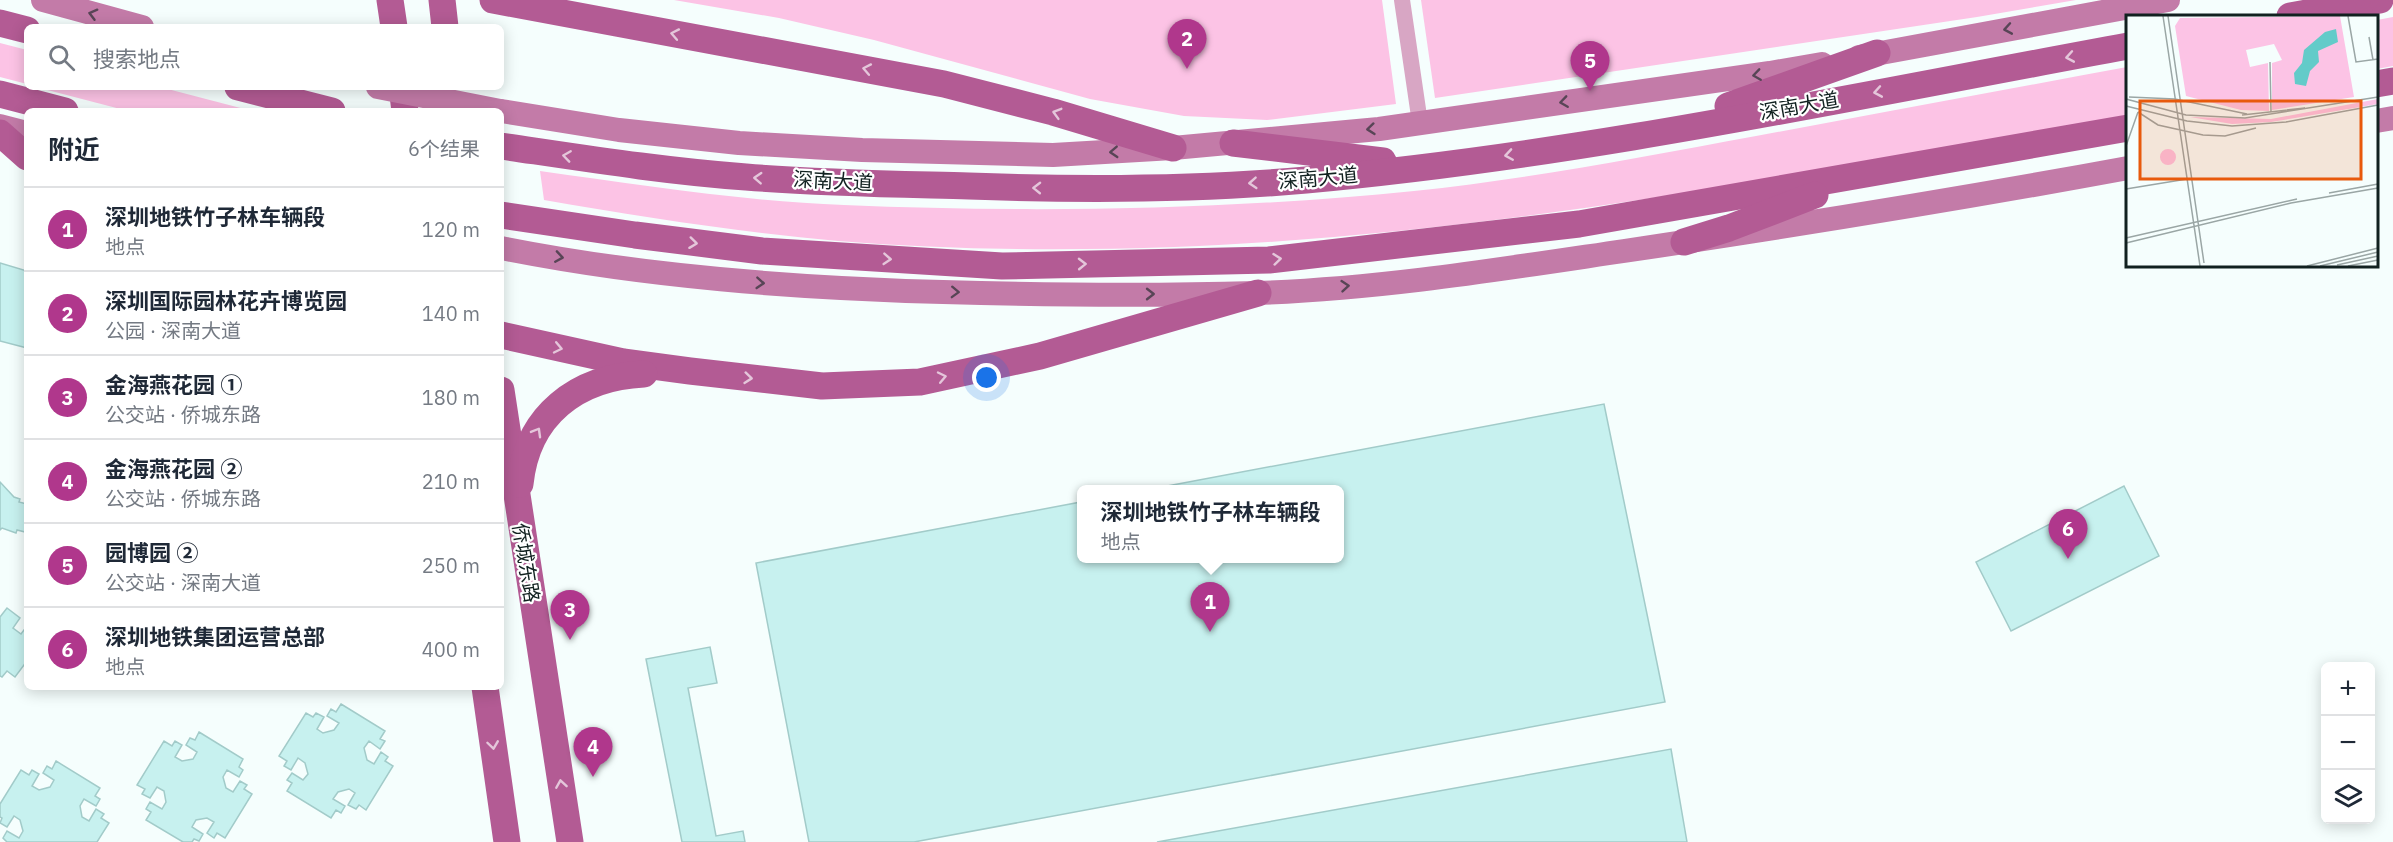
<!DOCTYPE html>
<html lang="zh">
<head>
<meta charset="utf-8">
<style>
  body { margin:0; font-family:"IBM Plex Sans","Noto Sans SC",sans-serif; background:#f6f6f7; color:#1f2937 }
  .controls { position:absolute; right:18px; bottom:18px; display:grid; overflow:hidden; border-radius:9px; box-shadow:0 3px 15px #0003 }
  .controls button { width:54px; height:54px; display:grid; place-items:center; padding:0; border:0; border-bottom:2px solid #e0e1e3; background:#fff; color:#1f2937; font:30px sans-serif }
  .you { position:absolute; left:987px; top:378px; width:21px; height:21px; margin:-15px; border:4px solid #fff; border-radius:50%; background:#1a73e8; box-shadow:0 0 0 9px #1a73e833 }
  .badge { display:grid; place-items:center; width:39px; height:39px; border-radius:50%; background:#b0378c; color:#fff; font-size:20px; font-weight:700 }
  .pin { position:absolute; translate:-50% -50px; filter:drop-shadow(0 2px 3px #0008) }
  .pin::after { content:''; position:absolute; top:32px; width:21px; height:18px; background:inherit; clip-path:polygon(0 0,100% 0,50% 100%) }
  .popup { position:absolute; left:1077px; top:485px; width:267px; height:78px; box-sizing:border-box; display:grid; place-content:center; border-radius:9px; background:#fff; filter:drop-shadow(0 2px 4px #0005); font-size:20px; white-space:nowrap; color:#747a83 }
  .popup b { font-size:22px; color:#1f2937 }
  .popup::after { content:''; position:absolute; left:50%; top:100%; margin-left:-12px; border:12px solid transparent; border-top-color:#fff }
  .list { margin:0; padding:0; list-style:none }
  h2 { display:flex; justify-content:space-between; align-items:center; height:78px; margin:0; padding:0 24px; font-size:26px }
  h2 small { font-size:20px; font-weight:400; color:#747a83 }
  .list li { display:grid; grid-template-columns:39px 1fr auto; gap:18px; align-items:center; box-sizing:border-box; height:84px; padding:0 24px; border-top:2px solid #e0e1e3 }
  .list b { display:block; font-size:22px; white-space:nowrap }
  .list p { margin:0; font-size:20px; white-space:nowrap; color:#747a83 }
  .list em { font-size:20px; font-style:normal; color:#747a83 }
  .icon { flex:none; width:33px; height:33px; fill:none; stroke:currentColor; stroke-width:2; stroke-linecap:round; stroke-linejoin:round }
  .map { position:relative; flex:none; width:2393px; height:842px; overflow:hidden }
  .search { position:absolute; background:#fff; box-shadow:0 3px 15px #0003; left:24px; top:24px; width:480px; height:66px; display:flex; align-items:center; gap:15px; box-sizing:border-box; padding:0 21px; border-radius:9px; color:#747a83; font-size:22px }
  .panel { position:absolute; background:#fff; box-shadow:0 3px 15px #0003; left:24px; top:108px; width:480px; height:582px; border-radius:9px }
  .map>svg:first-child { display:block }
  .green { fill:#fcc3e5 }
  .building { fill:#c7f1ef; stroke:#a2cbc9; stroke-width:1.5 }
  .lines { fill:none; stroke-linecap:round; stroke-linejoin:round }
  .street { stroke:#d8a6c4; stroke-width:16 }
  .secondary { stroke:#c37ba8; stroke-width:24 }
  .primary { stroke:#b35b94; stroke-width:27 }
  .secondary-bridge { stroke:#c37ba8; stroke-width:24 }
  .oneway { stroke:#584556 }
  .oneway2 { stroke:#e4c6da }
  .labels { text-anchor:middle; stroke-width:4.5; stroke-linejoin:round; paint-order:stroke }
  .street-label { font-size:20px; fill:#112120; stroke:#fff }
  .inset-road { fill:none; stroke:#9aa6a5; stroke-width:1.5 }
  .view { fill:#e8590c; fill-opacity:0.15; stroke:#e8590c; stroke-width:3 }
  .inset-edge { fill:none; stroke:#112120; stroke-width:3 }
</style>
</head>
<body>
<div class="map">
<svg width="2393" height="842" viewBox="0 0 2393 842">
  <rect width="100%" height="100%" fill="#f5fefd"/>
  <g class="green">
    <polygon points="674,0 1382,0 1396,104 1267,120 1184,116 1090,99 874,40 779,18"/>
    <polygon points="1421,0 2076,0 1977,17 1435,98"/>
    <polygon points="2393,17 2393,66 2377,69 2377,20"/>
    <polygon points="0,43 27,50 27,84 0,77"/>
    <path d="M2127 67V115C1812 172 1496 235 1174 247 1063 251 949 250 838 241 739 232 641 217 544 200L540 171C640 185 742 201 844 205 1034 213 1225 210 1414 191 1529 179 1643 157 1756 136 1880 113 2004 90 2127 67Z"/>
    <polygon points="36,87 160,87 252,111 128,111"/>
  </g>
  <g class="building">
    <polygon points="0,263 27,271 27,348 0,341"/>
    <polygon points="1604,404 1665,702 914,842 809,842 756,563 1081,502 1081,558 1339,558 1339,490 1146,490"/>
    <polygon points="0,482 14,497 20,499 19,502 27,504 25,532 17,530 16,533 2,528 0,530"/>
    <polygon points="2124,486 2159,556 2011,631 1976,562"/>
    <polygon points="7,608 20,618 13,628 21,634 27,626 27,661 15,677 7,671 2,677 0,676 0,617"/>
    <polygon points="710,647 717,683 688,688 716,836 743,831 745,842 682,842 646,659"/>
    <polygon points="341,704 385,731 380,739 385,741 380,749 369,741 364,748 367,760 374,764 381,752 388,757 385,761 393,766 366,810 359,805 356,809 348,805 355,793 349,789 338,792 333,799 345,806 341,813 336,810 331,818 287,791 292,783 287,780 292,773 303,780 308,774 305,763 298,758 291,770 284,766 287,761 279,756 306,713 313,717 316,713 324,717 317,729 323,733 334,730 339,723 327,716 331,709 336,712"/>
    <polygon points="199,732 243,759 239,767 243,770 239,777 227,770 223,777 226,788 233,792 240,781 247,785 244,789 252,794 225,838 217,833 214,838 207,833 214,822 207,818 196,820 192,827 203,834 199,841 194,839 192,842 183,842 146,820 151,812 146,809 150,802 162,809 166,802 164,791 157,787 150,798 142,794 145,789 137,785 164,741 172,746 175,741 182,745 175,757 182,761 193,759 197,752 186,745 190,738 195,740"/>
    <polygon points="1671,749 1687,842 1157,842"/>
    <polygon points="56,761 100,788 95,796 100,799 96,806 84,799 80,806 82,817 89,821 96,809 104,814 101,818 109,823 97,842 7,842 3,838 7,831 19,838 23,831 20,820 14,816 7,827 0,823 2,818 0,817 0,804 21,770 29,775 32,770 39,774 32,786 39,790 50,787 54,780 43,773 47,766 52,769"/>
  </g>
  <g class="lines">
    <polyline class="street" points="1402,0 1420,123"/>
    <g class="secondary">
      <polyline points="43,0 142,27"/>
      <polyline points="1859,57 2168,0"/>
      <polyline points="501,111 619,130 739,143 862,150 1053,155 1173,148 1379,129 1770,73 1822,64"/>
      <polyline points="2376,121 2393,118"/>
      <polyline points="0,126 27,133"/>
      <path d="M501 248C646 277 795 288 943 292 1047 295 1152 296 1256 293 1379 289 1502 269 1624 251 1792 226 1960 199 2128 168"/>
    </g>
    <g class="primary">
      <polyline points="390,0 394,27"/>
      <polyline points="442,0 445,27"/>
      <polyline points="493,0 944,84 1053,112 1173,148"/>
      <polyline points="2290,16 2380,0"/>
      <polyline points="0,23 27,30"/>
      <polyline points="2376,84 2393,81"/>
      <polyline points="238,87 332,111"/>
      <polyline points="402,87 405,111"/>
      <polyline points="0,94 65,111"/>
      <polyline points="1728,106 1877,53"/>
      <polyline points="0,133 27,157"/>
      <polyline points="1233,143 1383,161"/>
      <path d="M501 146C583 158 664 171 746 177 820 183 895 184 969 186 1081 190 1194 190 1306 180 1582 155 1855 96 2128 46"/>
      <polyline points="501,215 635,235 762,251 1002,266 1269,260 1579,224 2128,128"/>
      <polyline points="1684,242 1729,228 1815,195"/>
      <polyline points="501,335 623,362 690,371 822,386 920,382 1040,356 1258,293"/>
      <polyline points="501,390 570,842"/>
      <path d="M520 484C527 415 577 377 644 374"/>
      <polyline points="485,687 507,842"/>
    </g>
    <polyline class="secondary-bridge" points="378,87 500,111"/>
  </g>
  <defs><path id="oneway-chevron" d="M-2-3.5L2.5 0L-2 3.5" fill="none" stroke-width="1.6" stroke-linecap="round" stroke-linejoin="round" transform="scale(1.5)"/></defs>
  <g class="oneway">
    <use href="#oneway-chevron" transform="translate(93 14) rotate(-165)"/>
    <use href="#oneway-chevron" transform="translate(2008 29) rotate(170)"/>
    <use href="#oneway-chevron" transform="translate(1757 75) rotate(172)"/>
    <use href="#oneway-chevron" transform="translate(1564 102) rotate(172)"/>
    <use href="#oneway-chevron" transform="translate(1371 129) rotate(174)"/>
    <use href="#oneway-chevron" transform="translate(1114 152) rotate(177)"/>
    <use href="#oneway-chevron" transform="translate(559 257) rotate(9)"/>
    <use href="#oneway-chevron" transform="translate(760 283) rotate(4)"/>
    <use href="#oneway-chevron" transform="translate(1345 286) rotate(-5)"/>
    <use href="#oneway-chevron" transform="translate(955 292) rotate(2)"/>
    <use href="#oneway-chevron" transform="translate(1150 294)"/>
  </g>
  <g class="oneway2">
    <use href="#oneway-chevron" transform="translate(675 34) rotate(-169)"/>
    <use href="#oneway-chevron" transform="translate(2070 57) rotate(170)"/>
    <use href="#oneway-chevron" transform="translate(867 69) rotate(-169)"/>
    <use href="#oneway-chevron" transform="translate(1878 92) rotate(170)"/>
    <use href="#oneway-chevron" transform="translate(1057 113) rotate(-164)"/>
    <use href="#oneway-chevron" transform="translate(1509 155) rotate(171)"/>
    <use href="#oneway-chevron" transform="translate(567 156) rotate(-172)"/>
    <use href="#oneway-chevron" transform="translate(758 178) rotate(-177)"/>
    <use href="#oneway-chevron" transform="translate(1253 183) rotate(176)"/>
    <use href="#oneway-chevron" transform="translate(1037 188) rotate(-179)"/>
    <use href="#oneway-chevron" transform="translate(693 243) rotate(7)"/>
    <use href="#oneway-chevron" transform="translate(887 259) rotate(4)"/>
    <use href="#oneway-chevron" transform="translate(1277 259) rotate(-6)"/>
    <use href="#oneway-chevron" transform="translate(1082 264) rotate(-1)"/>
    <use href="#oneway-chevron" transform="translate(558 348) rotate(12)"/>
    <use href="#oneway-chevron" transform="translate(942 377) rotate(-12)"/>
    <use href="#oneway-chevron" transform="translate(748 378) rotate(6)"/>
    <use href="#oneway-chevron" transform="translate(537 432) rotate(-60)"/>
    <use href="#oneway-chevron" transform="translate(493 745) rotate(82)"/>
    <use href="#oneway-chevron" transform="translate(561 784) rotate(-99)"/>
  </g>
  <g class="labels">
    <g class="street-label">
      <text transform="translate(1799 106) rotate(-10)" y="7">深南大道</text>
      <text transform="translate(1318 178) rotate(-5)" y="7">深南大道</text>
      <text transform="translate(833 181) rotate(3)" y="7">深南大道</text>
      <text transform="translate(526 563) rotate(81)" y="7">侨城东路</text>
    </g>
  </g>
  <g transform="translate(2126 15)">
    <rect width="252" height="252" fill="#f5fefd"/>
    <path d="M214 1 228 82 146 95V48L156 45 148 29 120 35 124 52 142 48 143 96 115 95 60 81 49 11 54 3ZM252 84V89L145 107 106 109 64 102 145 104ZM34 142a8 8 0 1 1 16 0a8 8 0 1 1-16 0Z" fill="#fcc3e5"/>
    <path d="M210 14 212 27 192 36 193 47 184 56 180 71 169 69 168 58 176 48 178 35 199 17Z" fill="#63cbc9"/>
    <path class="inset-road" d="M37 1 74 251M42 1 78 248M222 1 230 47 252 44M243 22 247 45M144 47 145 97M3 82 49 84 121 99M0 84 60 100 119 103 252 82M0 91 61 106 106 111 160 107 252 90M12 97 32 110 77 120 99 121 130 113M116 100 179 93M0 131 12 97M0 174 61 164M203 178 252 169M0 223 171 184M0 228 165 188 252 173M211 250 252 241M181 251 252 233M194 251 252 237M222 251 252 245"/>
    <path class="view" d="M14 86H235V164H14Z"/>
    <rect width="252" height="252" class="inset-edge"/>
  </g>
</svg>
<div class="controls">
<button>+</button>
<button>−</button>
<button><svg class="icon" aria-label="layers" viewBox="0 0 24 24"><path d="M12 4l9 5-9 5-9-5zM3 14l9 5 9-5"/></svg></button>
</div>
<div class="you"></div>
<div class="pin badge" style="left:1210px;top:632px">1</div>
<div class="popup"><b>深圳地铁竹子林车辆段</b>地点</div>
<div class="pin badge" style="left:1187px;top:69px">2</div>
<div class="pin badge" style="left:570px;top:640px">3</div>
<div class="pin badge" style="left:593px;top:777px">4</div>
<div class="pin badge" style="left:1590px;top:91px">5</div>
<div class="pin badge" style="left:2068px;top:559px">6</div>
<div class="search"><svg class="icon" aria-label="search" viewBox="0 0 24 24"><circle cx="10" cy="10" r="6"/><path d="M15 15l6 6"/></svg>搜索地点</div>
<section class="panel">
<h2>附近<small>6个结果</small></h2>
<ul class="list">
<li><span class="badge">1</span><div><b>深圳地铁竹子林车辆段</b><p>地点</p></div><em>120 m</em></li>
<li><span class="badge">2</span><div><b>深圳国际园林花卉博览园</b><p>公园 · 深南大道</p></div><em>140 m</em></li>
<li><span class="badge">3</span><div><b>金海燕花园 ①</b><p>公交站 · 侨城东路</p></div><em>180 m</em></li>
<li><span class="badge">4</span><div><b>金海燕花园 ②</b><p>公交站 · 侨城东路</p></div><em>210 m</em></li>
<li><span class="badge">5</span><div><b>园博园 ②</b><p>公交站 · 深南大道</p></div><em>250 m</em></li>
<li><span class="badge">6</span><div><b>深圳地铁集团运营总部</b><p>地点</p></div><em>400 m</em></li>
</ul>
</section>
</div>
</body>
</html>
